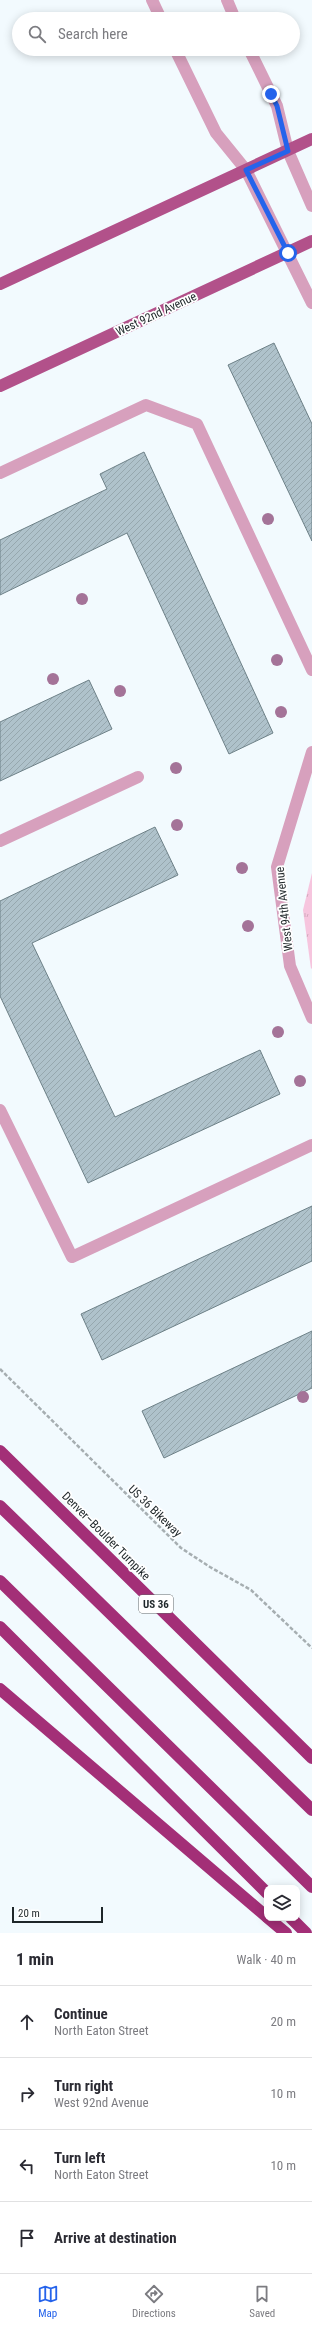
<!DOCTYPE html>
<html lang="en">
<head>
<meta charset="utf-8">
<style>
  body { margin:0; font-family:"Roboto Condensed",sans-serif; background:#f7f7f7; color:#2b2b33 }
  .controls { position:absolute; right:12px; bottom:12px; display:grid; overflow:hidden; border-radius:8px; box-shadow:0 2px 10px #0003 }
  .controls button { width:36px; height:36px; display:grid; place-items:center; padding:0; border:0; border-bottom:1px solid #e1e1e2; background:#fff; color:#2b2b33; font:20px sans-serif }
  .scale { position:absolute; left:12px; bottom:10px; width:91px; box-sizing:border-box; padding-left:4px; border:2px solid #1e2629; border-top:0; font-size:11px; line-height:14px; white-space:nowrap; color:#1e2629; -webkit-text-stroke:3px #fff; paint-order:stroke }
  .stop { position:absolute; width:12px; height:12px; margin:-9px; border:3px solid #2563eb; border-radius:50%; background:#fff }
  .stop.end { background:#2563eb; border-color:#fff; box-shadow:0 1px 4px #0008 }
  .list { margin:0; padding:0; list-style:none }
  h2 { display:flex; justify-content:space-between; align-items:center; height:52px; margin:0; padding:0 16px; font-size:17px }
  h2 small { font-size:13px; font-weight:400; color:#7c7c81 }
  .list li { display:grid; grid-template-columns:26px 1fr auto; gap:12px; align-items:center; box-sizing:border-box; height:72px; padding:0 16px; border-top:1px solid #e1e1e2 }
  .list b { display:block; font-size:15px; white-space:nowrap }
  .list p { margin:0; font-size:13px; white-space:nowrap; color:#7c7c81 }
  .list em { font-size:13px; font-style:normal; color:#7c7c81 }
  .icon { flex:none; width:22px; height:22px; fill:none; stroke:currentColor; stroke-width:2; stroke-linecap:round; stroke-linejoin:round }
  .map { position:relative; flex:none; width:312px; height:1933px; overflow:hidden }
  .search { position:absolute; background:#fff; box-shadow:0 2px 10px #0003; left:12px; right:12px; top:12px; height:44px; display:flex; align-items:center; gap:10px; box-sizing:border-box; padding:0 14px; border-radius:22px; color:#7c7c81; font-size:15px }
  .sheet { height:340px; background:#fff }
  nav { display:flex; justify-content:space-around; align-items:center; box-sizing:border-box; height:56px; border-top:1px solid #e1e1e2; background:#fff; font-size:11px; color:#7c7c81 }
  nav a { display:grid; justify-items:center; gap:2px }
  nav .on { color:#2563eb }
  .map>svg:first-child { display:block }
  .grass { fill:url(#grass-tufts) }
  .building { fill:url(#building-hatch); stroke:#6d8087 }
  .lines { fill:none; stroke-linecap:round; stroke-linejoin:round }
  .path { stroke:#a6aeb1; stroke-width:2.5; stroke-dasharray:4 2; stroke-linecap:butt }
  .lane { stroke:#d7a0bd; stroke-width:12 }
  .street { stroke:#d7a0bd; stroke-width:12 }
  .primary { stroke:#b2518a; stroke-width:12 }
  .highway { stroke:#a32f77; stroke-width:12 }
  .tree { fill:#a47398 }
  .route { stroke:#2563eb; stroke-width:5 }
  .labels { text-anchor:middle; stroke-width:3.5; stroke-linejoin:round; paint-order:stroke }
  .shield { fill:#fff; stroke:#626769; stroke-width:1 }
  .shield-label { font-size:11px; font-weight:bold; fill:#1e2629 }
  .street-label { font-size:12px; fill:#1e2629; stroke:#fff }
</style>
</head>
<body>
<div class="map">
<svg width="312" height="1933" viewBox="0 0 312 1933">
  <defs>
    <pattern id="grass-tufts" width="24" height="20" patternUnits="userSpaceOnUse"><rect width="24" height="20" fill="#f6c5de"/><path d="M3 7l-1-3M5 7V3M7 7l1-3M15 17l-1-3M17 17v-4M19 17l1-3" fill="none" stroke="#d2a9be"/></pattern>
    <pattern id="building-hatch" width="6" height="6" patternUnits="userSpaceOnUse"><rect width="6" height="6" fill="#afc2cb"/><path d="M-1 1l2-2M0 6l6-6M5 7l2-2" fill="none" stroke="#96a7ae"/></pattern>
  </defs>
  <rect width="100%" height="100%" fill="#f2fafe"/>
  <polygon class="grass" points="312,873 312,968 311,969 303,910"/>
  <g class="building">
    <polygon points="274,343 312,424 312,541 228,365"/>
    <polygon points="144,452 273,733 229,754 127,533 0,595 0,540 107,489 100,474"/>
    <polygon points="89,680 112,729 0,781 0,722"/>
    <polygon points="155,827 178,875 32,943 115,1117 260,1050 280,1094 88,1183 0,996 0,901"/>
    <polygon points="312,1206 312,1261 102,1360 81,1314"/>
    <polygon points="312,1331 312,1388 164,1458 142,1411"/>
  </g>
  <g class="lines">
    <polyline class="path" points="0,1369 181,1548 210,1567 251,1590 312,1648"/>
    <g class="lane">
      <polyline points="0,473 146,405 197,424 312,670"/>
      <polyline points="0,841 138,777"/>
      <polyline points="0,1110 72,1257 312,1145"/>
    </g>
    <g class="street">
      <polyline points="152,0 161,19"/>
      <polyline points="227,0 235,19"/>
      <polyline points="175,49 216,133 246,170 312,303"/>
      <polyline points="249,49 277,106 288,151 312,206"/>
      <polyline points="312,752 277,867 290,966 312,1018"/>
    </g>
    <g class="primary">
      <polyline points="0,284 312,139"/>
      <polyline points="0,386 312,241"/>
    </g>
    <g class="highway">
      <polyline points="0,1451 312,1758"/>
      <polyline points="0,1506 312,1810"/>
      <polyline points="0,1581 312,1887"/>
      <polyline points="0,1627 267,1893"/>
      <polyline points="0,1689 267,1917"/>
      <polyline points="268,1918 286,1933"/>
      <polyline points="291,1918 306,1933"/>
    </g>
  </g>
  <g class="tree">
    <circle cx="268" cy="519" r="6"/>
    <circle cx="82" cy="599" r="6"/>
    <circle cx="277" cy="660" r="6"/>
    <circle cx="53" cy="679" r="6"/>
    <circle cx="120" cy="691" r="6"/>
    <circle cx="281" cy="712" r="6"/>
    <circle cx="176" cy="768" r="6"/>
    <circle cx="177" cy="825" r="6"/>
    <circle cx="242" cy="868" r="6"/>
    <circle cx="248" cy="926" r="6"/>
    <circle cx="278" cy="1032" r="6"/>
    <circle cx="300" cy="1081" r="6"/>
    <circle cx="303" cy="1397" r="6"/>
  </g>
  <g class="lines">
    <polyline class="route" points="271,94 277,106 288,151 246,170 288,253"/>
  </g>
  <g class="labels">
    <rect class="shield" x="139" y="1595" width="34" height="18" rx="3"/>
    <g class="shield-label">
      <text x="156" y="1608">US 36</text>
    </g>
    <g class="street-label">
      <text transform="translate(156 314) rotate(-25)" y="4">West 92nd Avenue</text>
      <text transform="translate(284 909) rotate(-96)" y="4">West 94th Avenue</text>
      <text transform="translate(155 1511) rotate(44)" y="4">US 36 Bikeway</text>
      <text transform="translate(106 1536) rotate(45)" y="4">Denver–Boulder Turnpike</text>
    </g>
  </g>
</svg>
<div class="controls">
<button><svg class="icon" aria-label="layers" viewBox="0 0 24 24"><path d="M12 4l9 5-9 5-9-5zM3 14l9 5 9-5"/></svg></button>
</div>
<div class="scale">20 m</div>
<div class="stop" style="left:288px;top:253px"></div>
<div class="stop end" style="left:271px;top:94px"></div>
<div class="search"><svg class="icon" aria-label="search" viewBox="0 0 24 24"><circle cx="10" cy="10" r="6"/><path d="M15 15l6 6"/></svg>Search here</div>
</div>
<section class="sheet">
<h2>1 min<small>Walk · 40 m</small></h2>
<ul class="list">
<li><svg class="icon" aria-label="ahead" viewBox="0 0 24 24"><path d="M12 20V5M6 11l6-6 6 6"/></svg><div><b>Continue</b><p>North Eaton Street</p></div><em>20 m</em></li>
<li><svg class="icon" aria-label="right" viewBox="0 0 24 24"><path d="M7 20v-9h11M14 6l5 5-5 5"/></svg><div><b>Turn right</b><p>West 92nd Avenue</p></div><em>10 m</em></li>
<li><svg class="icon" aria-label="left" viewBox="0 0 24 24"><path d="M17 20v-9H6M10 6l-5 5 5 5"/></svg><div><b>Turn left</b><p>North Eaton Street</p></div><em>10 m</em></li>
<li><svg class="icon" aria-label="arrive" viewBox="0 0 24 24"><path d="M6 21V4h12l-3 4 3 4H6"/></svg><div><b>Arrive at destination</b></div></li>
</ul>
</section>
<nav>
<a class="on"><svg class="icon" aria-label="map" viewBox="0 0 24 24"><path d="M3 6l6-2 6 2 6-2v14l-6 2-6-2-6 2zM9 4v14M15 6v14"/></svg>Map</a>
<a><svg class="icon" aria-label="directions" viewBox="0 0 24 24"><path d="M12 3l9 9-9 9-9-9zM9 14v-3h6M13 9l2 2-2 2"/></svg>Directions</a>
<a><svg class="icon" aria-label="saved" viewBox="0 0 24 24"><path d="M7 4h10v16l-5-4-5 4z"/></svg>Saved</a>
</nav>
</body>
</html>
